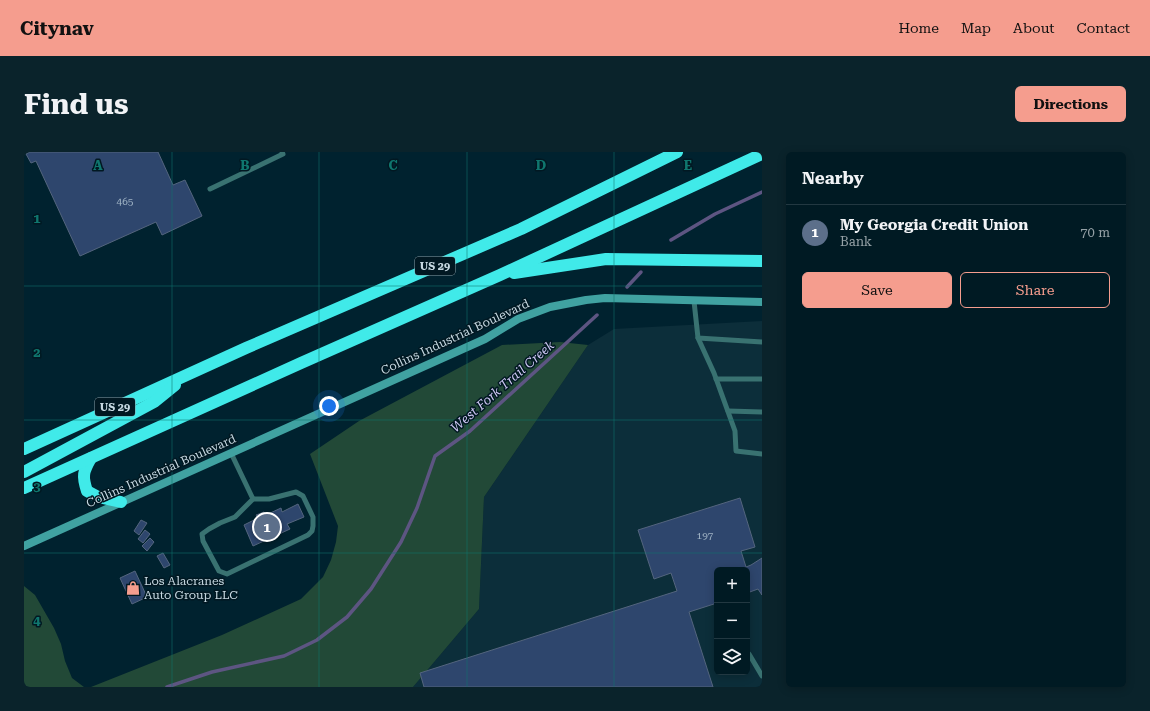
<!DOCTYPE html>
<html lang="en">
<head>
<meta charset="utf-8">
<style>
  body { margin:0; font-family:"Roboto Serif",serif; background:#0a232b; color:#f1f3f6 }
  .controls { position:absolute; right:12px; bottom:12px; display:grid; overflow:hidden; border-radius:6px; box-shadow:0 2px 10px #0003 }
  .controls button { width:36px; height:36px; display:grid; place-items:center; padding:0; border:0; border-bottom:1px solid #223841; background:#001a23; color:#f1f3f6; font:20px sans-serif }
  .you { position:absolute; left:305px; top:254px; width:14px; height:14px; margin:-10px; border:3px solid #fff; border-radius:50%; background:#1a73e8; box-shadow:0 0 0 6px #1a73e833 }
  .badge { display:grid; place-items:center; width:26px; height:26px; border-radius:50%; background:#f59d8e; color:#fff; font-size:13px; font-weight:700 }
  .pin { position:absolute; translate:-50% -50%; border:2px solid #fff; box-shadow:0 1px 4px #0006 }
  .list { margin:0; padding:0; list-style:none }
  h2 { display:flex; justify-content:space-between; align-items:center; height:52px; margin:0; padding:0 16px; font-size:17px }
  h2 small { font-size:13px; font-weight:400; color:#95a1a6 }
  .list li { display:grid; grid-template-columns:26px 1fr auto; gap:12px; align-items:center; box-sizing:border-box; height:56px; padding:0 16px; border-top:1px solid #223841 }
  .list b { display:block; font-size:15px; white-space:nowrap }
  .list p { margin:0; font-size:13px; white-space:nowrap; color:#95a1a6 }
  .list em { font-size:13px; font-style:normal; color:#95a1a6 }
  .actions { display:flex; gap:8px; padding:12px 16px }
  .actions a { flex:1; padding:9px 0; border:1px solid #f59d8e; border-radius:6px; text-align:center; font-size:14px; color:#f59d8e }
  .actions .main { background:#f59d8e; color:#111 }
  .icon { flex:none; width:22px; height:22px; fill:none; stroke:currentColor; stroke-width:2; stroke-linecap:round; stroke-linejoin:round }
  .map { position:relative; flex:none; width:738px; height:535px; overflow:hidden; border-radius:6px }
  header { display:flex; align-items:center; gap:24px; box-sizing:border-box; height:56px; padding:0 20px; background:#f59d8e; color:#111 }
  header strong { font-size:19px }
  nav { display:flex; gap:22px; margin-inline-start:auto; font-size:14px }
  .intro { display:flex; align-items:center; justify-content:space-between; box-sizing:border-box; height:96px; padding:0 24px }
  h1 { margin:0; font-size:28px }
  .button { padding:10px 18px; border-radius:6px; background:#f59d8e; color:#111; font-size:14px; font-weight:700 }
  main { display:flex; gap:24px; padding:0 24px }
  aside { flex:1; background:#001a23; border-radius:6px; box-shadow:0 2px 10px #0003 }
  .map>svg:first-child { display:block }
  .built { fill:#0c2e3a; fill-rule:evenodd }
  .green { fill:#224937 }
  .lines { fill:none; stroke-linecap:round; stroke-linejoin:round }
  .stream { stroke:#5d5582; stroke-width:3.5 }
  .building { fill:#2e466d; stroke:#54657e }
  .lane { stroke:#397271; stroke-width:5 }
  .secondary { stroke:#40a2a1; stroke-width:8 }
  .highway { stroke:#40eae9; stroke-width:12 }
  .grid { fill:none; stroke:#0f766e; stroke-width:1; stroke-opacity:0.55 }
  .labels { text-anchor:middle; stroke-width:3; stroke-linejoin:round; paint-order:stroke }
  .number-label { font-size:10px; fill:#a1b4c5 }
  .shield { fill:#011822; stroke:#8c9fa8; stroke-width:1 }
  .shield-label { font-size:11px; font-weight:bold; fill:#c7d9e2 }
  .street-label { font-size:12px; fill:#c7d9e2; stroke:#011822 }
  .poi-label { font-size:12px; fill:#c7d9e2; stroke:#011822; text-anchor:start }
  .water-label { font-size:13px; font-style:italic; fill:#cec7f3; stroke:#011822 }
  .grid-label { font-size:13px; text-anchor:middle; font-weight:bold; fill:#0f766e; stroke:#011822; stroke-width:3; stroke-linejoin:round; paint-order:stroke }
</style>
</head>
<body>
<header>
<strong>Citynav</strong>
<nav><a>Home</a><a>Map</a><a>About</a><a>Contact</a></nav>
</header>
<div class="intro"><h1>Find us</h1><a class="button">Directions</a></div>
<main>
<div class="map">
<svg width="738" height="535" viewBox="0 0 738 535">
  <rect width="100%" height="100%" fill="#00222f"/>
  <path class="built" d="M738 169V535H389L455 457 460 345 564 193 590 177ZM693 418H723V520H693Z"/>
  <g class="green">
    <polygon points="536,190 564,193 460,345 455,457 389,535 67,535 198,483 277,447 299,425 307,408 312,390 314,374 286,302 335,269 478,193"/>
    <polygon points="0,434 11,443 30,476 37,492 41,509 48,526 60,535 0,535"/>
  </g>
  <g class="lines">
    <g class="stream">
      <polyline points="647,88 691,62 738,40"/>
      <polyline points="603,135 617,120"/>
      <polyline points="143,535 188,520 260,504 293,488 323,465 347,437 377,390 393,356 411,304 446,279 573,163"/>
    </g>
  </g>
  <g class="building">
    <polygon points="6,0 134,0 149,33 161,28 178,64 138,83 132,70 56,104 12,9 7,11 2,2"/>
    <polygon points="716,346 731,395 717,399 722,415 727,413 738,406 738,443 734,437 723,441 723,418 693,418 693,451 665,460 689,535 400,535 396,521 653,439 647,421 630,427 614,378"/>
    <polygon points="274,352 280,365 263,372 266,377 229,394 220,373 234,366 232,363 240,360 242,363 257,356 258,360"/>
    <polygon points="117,368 123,371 115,383 110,379"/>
    <polygon points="121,378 126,382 119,391 114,387"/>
    <polygon points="126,386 130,390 123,399 118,394"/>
    <polygon points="139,401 146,413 140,416 133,404"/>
    <polygon points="111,419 123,445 108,452 96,426"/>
  </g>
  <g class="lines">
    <g class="lane">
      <polyline points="186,37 259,2 258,0"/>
      <polyline points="670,149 674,186 738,190"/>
      <polyline points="674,186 690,221 711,279 712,299 738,302"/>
      <polyline points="692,227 738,227"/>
      <polyline points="704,259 738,260"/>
      <polyline points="207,301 229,347"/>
      <polygon points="272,340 279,344 289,365 289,374 288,379 284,383 203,422 195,419 179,389 178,382 185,377 196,371 211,365 229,347 245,347"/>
      <polyline points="725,502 738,524"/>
    </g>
    <polyline class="secondary" points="0,394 461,187 494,167 526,155 562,148 581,146 738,150"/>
    <g class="highway">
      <polyline points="490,121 582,107 738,109"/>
      <polyline points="0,297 222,196 497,77 653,0"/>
      <path d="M67 306C59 320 58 324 63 339L74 345 97 350"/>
      <polyline points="0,320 130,250 151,233"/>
      <polyline points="0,336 277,211 476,123 738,2"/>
    </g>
  </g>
  <path class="grid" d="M148 0V535M295 0V535M443 0V535M590 0V535M0 134H738M0 268H738M0 401H738"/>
  <defs>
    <symbol id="shop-bare" viewBox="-9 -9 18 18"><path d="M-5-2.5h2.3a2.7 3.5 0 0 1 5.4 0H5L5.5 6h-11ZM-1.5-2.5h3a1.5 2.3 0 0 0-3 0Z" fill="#f59d8e" stroke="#011822" stroke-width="2.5" paint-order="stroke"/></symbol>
  </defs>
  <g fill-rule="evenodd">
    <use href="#shop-bare" x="99" y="426" width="20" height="20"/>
  </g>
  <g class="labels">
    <g class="number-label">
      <text x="101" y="53">465</text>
      <text x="681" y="387">197</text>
    </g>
    <g class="shield">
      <rect x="391" y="105" width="40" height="18" rx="3"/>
      <rect x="71" y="246" width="40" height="18" rx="3"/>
    </g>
    <g class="shield-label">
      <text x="411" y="118">US 29</text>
      <text x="91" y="259">US 29</text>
    </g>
    <g class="street-label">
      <text transform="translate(431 185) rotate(-25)" y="4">Collins Industrial Boulevard</text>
      <text transform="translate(137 319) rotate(-24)" y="4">Collins Industrial Boulevard</text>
    </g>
    <g class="poi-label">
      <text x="120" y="433">Los Alacranes<tspan x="120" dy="14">Auto Group LLC</tspan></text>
    </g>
    <g class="water-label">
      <text transform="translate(478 234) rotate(-41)" y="5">West Fork Trail Creek</text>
    </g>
  </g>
  <g class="grid-label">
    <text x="74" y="18">A</text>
    <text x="221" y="18">B</text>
    <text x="369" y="18">C</text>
    <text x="517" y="18">D</text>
    <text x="664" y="18">E</text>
    <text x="13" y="71">1</text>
    <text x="13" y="205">2</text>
    <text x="13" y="339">3</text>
    <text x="13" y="473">4</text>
  </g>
</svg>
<div class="controls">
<button>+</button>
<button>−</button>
<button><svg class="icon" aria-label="layers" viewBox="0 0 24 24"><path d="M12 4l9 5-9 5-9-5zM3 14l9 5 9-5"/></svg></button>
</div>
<div class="you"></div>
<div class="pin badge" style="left:243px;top:375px;background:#5c6f8a">1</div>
</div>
<aside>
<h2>Nearby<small></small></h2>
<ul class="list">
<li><span class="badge" style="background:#5c6f8a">1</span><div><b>My Georgia Credit Union</b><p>Bank</p></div><em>70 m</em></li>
</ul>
<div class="actions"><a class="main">Save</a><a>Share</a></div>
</aside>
</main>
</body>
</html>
